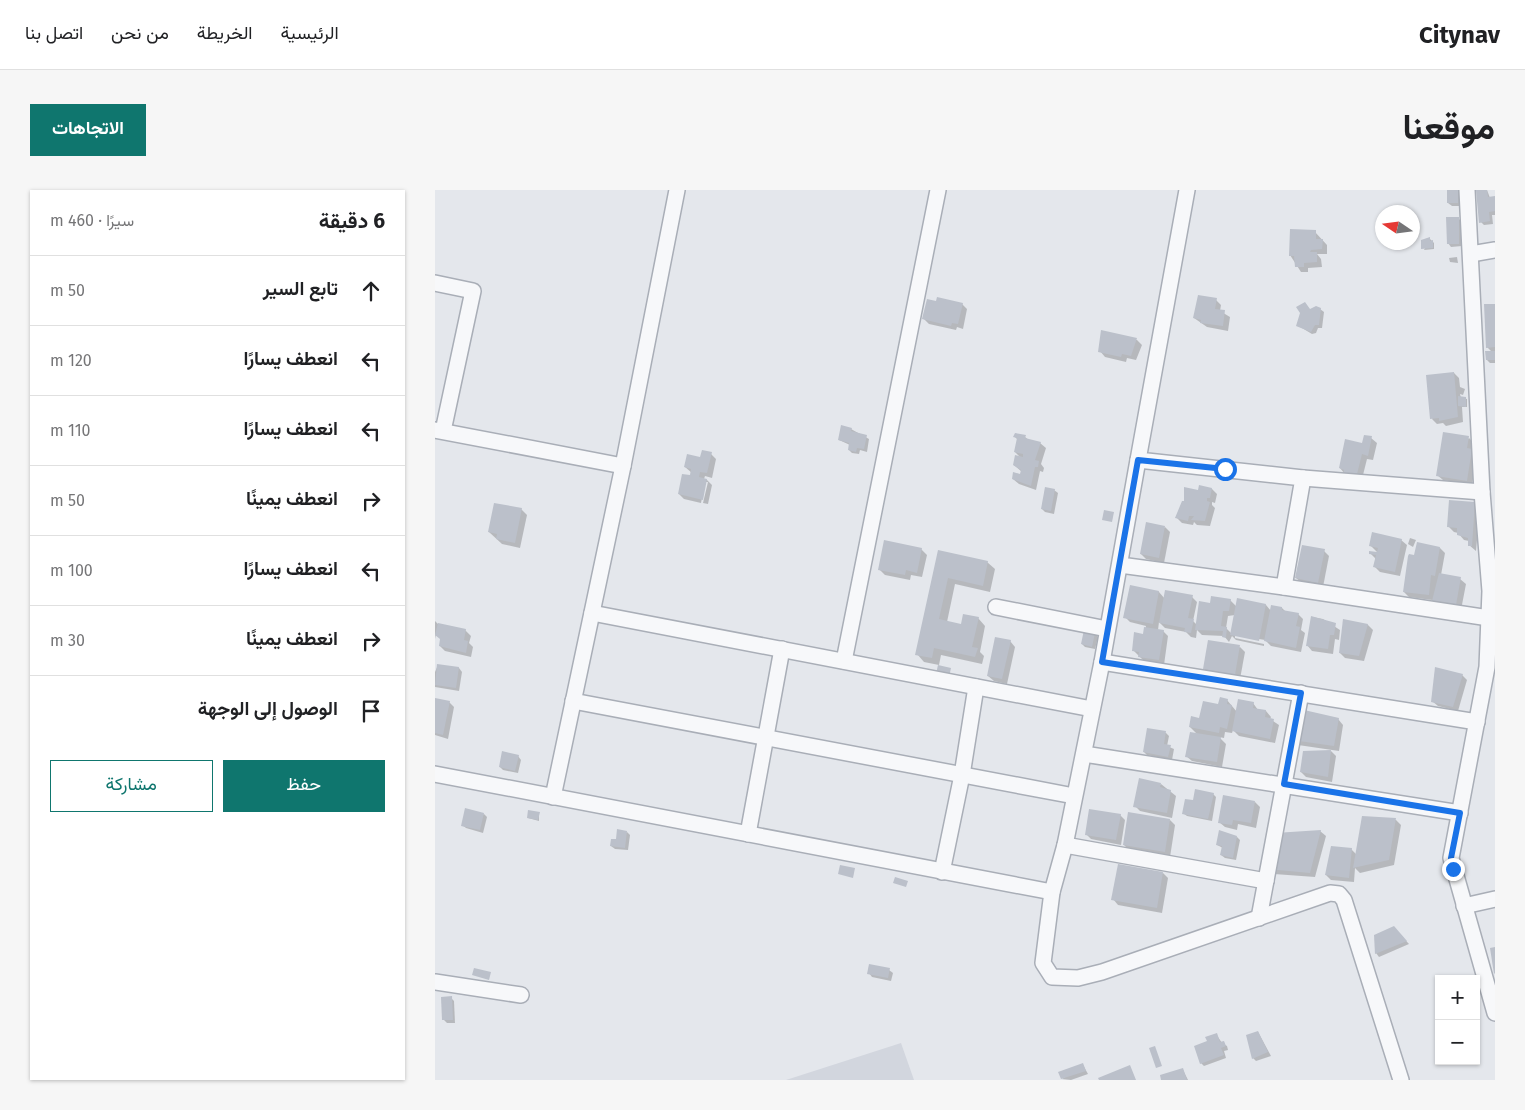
<!DOCTYPE html>
<html lang="ar">
<head>
<meta charset="utf-8">
<style>
  body { margin:0; font-family:"Fira Sans",Vazirmatn,sans-serif; background:#f6f6f6; color:#202124; direction:rtl }
  .controls { position:absolute; right:15px; bottom:15px; display:grid; overflow:hidden; border-radius:0px; box-shadow:0 1px 4px #0004 }
  .controls button { width:45px; height:45px; display:grid; place-items:center; padding:0; border:0; border-bottom:1px solid #e0e0e0; background:#fff; color:#202124; font:25px sans-serif }
  .compass { position:absolute; left:940px; top:15px; width:45px; height:45px; border-radius:50%; background:#fff; box-shadow:0 1px 4px #0004; rotate:283deg }
  .stop { position:absolute; width:15px; height:15px; margin:-11px; border:4px solid #1a73e8; border-radius:50%; background:#fff }
  .stop.end { background:#1a73e8; border-color:#fff; box-shadow:0 1px 5px #0008 }
  .list { margin:0; padding:0; list-style:none }
  h2 { display:flex; justify-content:space-between; align-items:center; height:65px; margin:0; padding:0 20px; font-size:21px }
  h2 small { font-size:16px; font-weight:400; color:#757577 }
  .list li { display:grid; grid-template-columns:32px 1fr auto; gap:15px; align-items:center; box-sizing:border-box; height:70px; padding:0 20px; border-top:1px solid #e0e0e0 }
  .list b { display:block; font-size:19px; white-space:nowrap }
  .list em { font-size:16px; font-style:normal; color:#757577 }
  .actions { display:flex; gap:10px; padding:15px 20px }
  .actions a { flex:1; padding:11px 0; border:1px solid #0f766e; border-radius:0px; text-align:center; font-size:18px; color:#0f766e }
  .actions .main { background:#0f766e; color:#fff }
  .icon { flex:none; width:28px; height:28px; fill:none; stroke:currentColor; stroke-width:2; stroke-linecap:round; stroke-linejoin:round }
  .map { position:relative; flex:none; width:1060px; height:890px; overflow:hidden; direction:ltr; border-radius:0px }
  header { display:flex; align-items:center; gap:30px; box-sizing:border-box; height:70px; padding:0 25px; background:#fff; border-bottom:1px solid #e0e0e0 }
  header strong { font-size:24px }
  nav { display:flex; gap:28px; margin-inline-start:auto; font-size:18px }
  .intro { display:flex; align-items:center; justify-content:space-between; box-sizing:border-box; height:120px; padding:0 30px }
  h1 { margin:0; font-size:35px }
  .button { padding:12px 22px; border-radius:0px; background:#0f766e; color:#fff; font-size:18px; font-weight:700 }
  main { display:flex; gap:30px; padding:0 30px }
  aside { flex:1; background:#fff; border-radius:0px; box-shadow:0 1px 4px #0004 }
  .map>svg:first-child { display:block }
  .built { fill:#d2d6de }
  .shadow { fill:#0003; fill-rule:evenodd }
  .building { fill:#bbc0ca }
  .lines { fill:none; stroke-linecap:round; stroke-linejoin:round }
  .minor-casing { stroke:#a9aeb7; stroke-width:18 }
  .minor { stroke:#f7f8fa; stroke-width:15 }
  .route { stroke:#1a73e8; stroke-width:6 }
</style>
</head>
<body>
<header>
<strong>Citynav</strong>
<nav><a>الرئيسية</a><a>الخريطة</a><a>من نحن</a><a>اتصل بنا</a></nav>
</header>
<div class="intro"><h1>موقعنا</h1><a class="button">الاتجاهات</a></div>
<main>
<div class="map">
<svg width="1060" height="890" viewBox="0 0 1060 890">
  <rect width="100%" height="100%" fill="#e4e7ec"/>
  <polygon class="built" points="466,853 479,890 351,890"/>
  <g class="shadow">
    <polygon points="1013,0 1025,0 1026,16 1017,16 1013,13"/>
    <polygon points="1052,0 1055,8 1060,8 1060,25 1057,25 1058,34 1049,35 1046,32"/>
    <polygon points="1023,28 1026,31 1027,56 1016,57 1013,53"/>
    <polygon points="880,42 892,55 892,64 882,64 886,69 887,77 873,78 873,82 866,82 855,65"/>
    <polygon points="995,49 999,53 999,59 989,60"/>
    <polygon points="1022,67 1023,73 1015,72 1014,68"/>
    <polygon points="781,110 786,115 785,121 795,127 793,141 772,137 759,128"/>
    <polygon points="527,114 532,119 528,139 522,137 521,140 494,134 489,129"/>
    <polygon points="1060,115 1060,173 1055,173 1052,170 1057,162 1052,157"/>
    <polygon points="885,119 889,122 887,138 883,138 881,143 877,144 862,135 866,123"/>
    <polygon points="668,142 702,150 707,155 701,170 692,168 691,172 670,167 665,161"/>
    <polygon points="1019,183 1024,188 1025,197 1030,199 1028,205 1025,204 1026,208 1032,209 1032,217 1027,217 1028,232 1011,236 1008,233 1002,234 997,229"/>
    <polygon points="416,239 434,249 432,262 425,260 424,264 417,263 414,260 415,255 404,250"/>
    <polygon points="580,247 590,247 595,251 605,253 611,258 606,274 609,278 608,282 605,281 601,300 584,294 578,289 586,285 587,282 579,275 586,268 580,262 583,250"/>
    <polygon points="936,248 942,253 938,270 932,269 927,289 909,283 905,278"/>
    <polygon points="1034,248 1039,253 1042,265 1037,295 1008,290 1002,285"/>
    <polygon points="276,264 281,269 277,288 270,286 269,289 272,290 277,295 273,314 268,313 273,292 270,292 266,313 249,309 244,304 257,283 250,277"/>
    <polygon points="765,297 777,299 782,304 780,313 777,312 777,315 780,318 775,336 762,335 759,332 758,335 747,333 742,328 764,302"/>
    <polygon points="619,300 623,303 619,324 610,322 607,319"/>
    <polygon points="1039,313 1045,318 1041,361 1034,355 1034,351 1029,350 1023,343 1019,342 1014,337"/>
    <polygon points="86,319 92,325 85,358 67,354 54,342"/>
    <polygon points="730,337 735,342 729,373 711,369 706,364"/>
    <polygon points="975,348 981,350 978,357 973,354"/>
    <polygon points="966,350 972,355 965,386 945,382 940,377 940,368 935,363 944,364 936,356"/>
    <polygon points="1005,358 1010,363 1006,385 1025,389 1031,394 1026,420 1003,416 997,410 974,407 969,402 980,366"/>
    <polygon points="486,359 492,365 487,387 476,385 475,390 450,385 444,379"/>
    <polygon points="889,361 894,366 888,397 867,393 861,388"/>
    <polygon points="504,362 552,372 560,379 555,402 520,394 512,432 527,435 543,428 550,436 545,462 549,466 547,474 506,465 504,475 489,472 482,464"/>
    <path d="M696 397 724 402 730 409 757 407 762 412 758 431 762 435 776 415 795 410 802 417 831 415 836 421 847 418 851 422 863 424 868 429 866 440 870 443 866 462 836 456 830 450 800 445V448L829 454V456L801 450 797 446 794 452 789 446 767 445 762 440 761 448 756 447 751 442 730 438 724 432 723 440 728 441 733 446 729 475 710 472 698 460 709 445 711 436 695 432 690 427ZM800 425 796 443 791 438 793 426Z"/>
    <polygon points="877,427 888,429 905,440 904,450 900,449 898,464 877,461 872,455"/>
    <polygon points="0,431 3,434 30,440 36,446 34,453 38,457 36,467 10,461 5,456 7,450 1,444 0,449"/>
    <polygon points="909,431 933,435 938,440 929,471 910,468 905,463"/>
    <polygon points="660,444 663,447 660,459 650,457 647,454"/>
    <polygon points="575,451 580,457 572,494 559,491 553,486"/>
    <polygon points="805,457 810,462 805,489 774,484 769,479"/>
    <polygon points="3,475 24,478 27,482 24,501 0,497 0,482"/>
    <polygon points="1027,485 1032,490 1023,521 1003,516 997,511"/>
    <polygon points="0,509 14,512 19,517 13,549 0,545"/>
    <polygon points="792,510 802,522 818,513 823,520 831,521 836,527 835,529 844,535 840,553 804,546 798,540 797,543 790,542 789,548 784,547 791,554 787,577 757,571 751,566 763,545 755,537"/>
    <polygon points="903,529 908,535 904,561 863,555 858,550"/>
    <polygon points="713,539 731,543 734,546 732,556 739,559 737,570 712,565 709,562"/>
    <polygon points="896,561 901,566 897,592 871,587 866,582"/>
    <polygon points="83,566 86,570 83,583 68,580 65,577"/>
    <polygon points="726,594 741,606 737,628 705,621 700,616"/>
    <polygon points="778,604 781,607 777,631 752,626 748,623 759,612"/>
    <polygon points="820,612 825,617 821,638 803,634 802,640 790,637 784,632"/>
    <polygon points="49,624 52,627 48,643 31,638 27,635"/>
    <polygon points="104,624 104,631 93,628"/>
    <polygon points="685,625 690,630 686,655 656,649 651,644"/>
    <polygon points="928,628 961,630 966,635 959,675 925,683 920,678 919,692 896,690 891,685 916,659 922,665"/>
    <polygon points="735,630 740,635 735,667 694,660 689,655"/>
    <polygon points="885,641 891,646 880,687 839,684 834,679"/>
    <polygon points="192,642 195,645 193,660 180,659 176,656"/>
    <polygon points="802,647 805,650 801,670 790,668 786,665 788,658 782,655"/>
    <polygon points="728,683 733,688 727,723 683,715 678,709"/>
    <polygon points="962,741 974,754 944,767 941,763"/>
    <polygon points="454,780 458,783 456,791 437,787 434,783"/>
    <polygon points="16,808 19,811 20,833 12,833 9,830"/>
    <polygon points="823,842 836,866 821,871 818,868"/>
    <polygon points="781,844 787,853 792,856 793,860 789,861 791,868 769,876 766,873 774,852"/>
    <polygon points="648,875 653,884 636,890 627,889"/>
    <polygon points="748,880 753,890 728,890"/>
  </g>
  <g class="building">
    <rect x="1012" y="0" width="11" height="13"/>
    <polygon points="1041,0 1052,0 1053,7 1060,6 1060,21 1054,22 1055,31 1044,33"/>
    <polygon points="1011,27 1024,27 1024,54 1012,54"/>
    <polygon points="855,39 881,40 881,49 888,49 887,59 876,60 875,62 882,62 882,72 869,73 869,77 860,77 859,66 854,66"/>
    <polygon points="995,47 995,51 998,50 998,58 986,59 986,50"/>
    <polygon points="763,105 782,108 780,119 790,120 788,136 765,133 766,130 758,128"/>
    <polygon points="502,107 528,113 523,134 517,133 516,136 487,129 492,109 501,111"/>
    <polygon points="870,112 875,119 881,116 886,118 884,135 880,135 876,142 861,136 865,123 861,117"/>
    <polygon points="1049,114 1060,114 1060,157 1051,158"/>
    <polygon points="666,140 702,148 696,166 687,164 686,167 663,162"/>
    <polygon points="1050,161 1060,161 1060,170 1051,170"/>
    <polygon points="1019,182 1023,227 1004,231 1004,228 995,229 991,185"/>
    <polygon points="1023,206 1031,207 1031,217 1023,216"/>
    <polygon points="406,235 417,238 416,241 432,245 429,259 422,258 421,262 413,260 414,253 403,250"/>
    <polygon points="1008,242 1034,246 1032,258 1037,259 1032,291 1001,286"/>
    <polygon points="580,243 591,245 590,248 606,252 600,270 604,271 603,277 600,277 596,296 577,289 578,282 585,284 586,280 578,275 580,265 588,267 588,264 579,262 582,248 578,247"/>
    <polygon points="929,245 937,246 933,266 927,264 922,284 917,283 916,287 908,285 909,280 904,278 910,249 927,253"/>
    <polygon points="267,260 277,262 272,283 265,282 264,287 272,289 268,310 243,304 247,284 255,285 256,279 249,277 252,264 265,267"/>
    <polygon points="764,295 777,298 775,308 772,308 772,311 775,312 770,331 756,330 759,326 754,326 753,331 740,328 747,311 749,311 749,297 763,300"/>
    <polygon points="610,297 620,299 616,321 606,319"/>
    <polygon points="1014,310 1040,312 1037,356 1033,356 1033,348 1022,345 1022,338 1012,337"/>
    <polygon points="59,313 87,318 80,353 61,349 62,344 53,342"/>
    <polygon points="669,320 679,322 677,332 667,330"/>
    <polygon points="711,332 730,336 724,368 705,364"/>
    <polygon points="937,342 967,349 960,382 938,377 941,365 934,364 934,361 942,362 943,358 934,356"/>
    <polygon points="449,350 487,358 482,383 471,380 470,385 443,380"/>
    <polygon points="982,352 1005,357 1000,386 996,385 994,405 968,402 973,366 974,364 979,365"/>
    <polygon points="867,355 890,359 883,393 860,388"/>
    <polygon points="503,360 553,371 548,396 513,388 504,429 526,434 528,424 544,427 537,457 543,458 540,467 499,458 497,468 480,465"/>
    <polygon points="1004,383 1026,387 1021,415 997,411"/>
    <polygon points="695,395 724,401 718,434 688,428"/>
    <polygon points="730,400 758,405 753,428 759,429 756,443 749,442 750,438 724,433"/>
    <polygon points="776,406 796,409 794,421 788,421 786,436 792,437 791,448 787,447 788,441 760,440 764,411 775,413"/>
    <polygon points="802,408 831,414 824,451 795,445"/>
    <polygon points="836,415 847,417 847,420 864,423 861,436 865,437 861,458 829,451"/>
    <polygon points="876,426 901,433 899,445 895,445 893,459 871,456"/>
    <polygon points="908,429 933,434 924,466 904,463"/>
    <polygon points="3,433 31,439 29,450 33,451 31,463 4,456 5,449 0,445"/>
    <polygon points="709,437 729,440 724,470 703,467 704,462 697,461 699,442 708,444"/>
    <polygon points="649,440 660,443 657,457 646,454"/>
    <polygon points="560,447 576,450 567,489 552,486"/>
    <polygon points="773,450 805,455 800,485 768,479"/>
    <polygon points="2,474 24,477 21,498 0,495"/>
    <polygon points="503,475 516,478 514,487 501,484"/>
    <polygon points="1000,477 1028,484 1018,517 996,512"/>
    <polygon points="785,507 793,509 792,514 797,515 792,539 785,537 784,543 754,537 756,526 764,528 768,511 783,514"/>
    <polygon points="0,508 15,511 8,545 0,543"/>
    <polygon points="803,509 819,512 818,518 831,520 830,527 839,529 835,549 797,541"/>
    <polygon points="869,520 904,528 899,556 857,550"/>
    <polygon points="712,538 731,541 729,554 736,555 733,567 708,562"/>
    <polygon points="755,542 786,547 782,572 750,567"/>
    <polygon points="896,560 893,587 865,582 868,561"/>
    <polygon points="67,561 84,565 80,581 64,577"/>
    <polygon points="704,588 726,593 725,597 736,600 732,623 698,617"/>
    <polygon points="760,599 779,603 773,629 747,624 750,609 758,610"/>
    <polygon points="788,605 820,611 816,633 798,630 797,635 783,633"/>
    <polygon points="30,618 49,623 45,640 26,636"/>
    <polygon points="654,619 686,624 681,650 650,645"/>
    <polygon points="93,620 105,622 103,630 92,628"/>
    <polygon points="693,622 735,629 730,662 688,655"/>
    <polygon points="927,626 961,628 954,670 918,678"/>
    <polygon points="182,639 192,641 190,658 175,656 176,649 181,649"/>
    <polygon points="784,640 802,646 798,668 785,665 787,656 781,655"/>
    <polygon points="886,640 875,683 833,679 840,643"/>
    <polygon points="896,656 917,658 914,688 890,685"/>
    <polygon points="683,674 728,682 722,718 676,710"/>
    <polygon points="405,675 420,678 418,688 403,684"/>
    <polygon points="460,687 473,691 471,697 458,693"/>
    <polygon points="959,736 972,751 940,764 939,745"/>
    <polygon points="1060,757 1060,783 1059,784 1055,758"/>
    <polygon points="434,774 455,778 453,788 432,784"/>
    <polygon points="39,778 56,782 54,790 37,785"/>
    <polygon points="17,806 18,830 7,830 6,807"/>
    <polygon points="823,841 833,862 817,869 811,845"/>
    <polygon points="782,843 785,852 789,851 791,856 786,858 789,865 765,874 759,856 772,851 770,847"/>
    <polygon points="720,856 727,876 721,878 714,858"/>
    <polygon points="648,873 651,881 626,889 623,882"/>
    <polygon points="695,875 701,890 664,890 663,888"/>
    <polygon points="748,878 752,890 726,890 725,885"/>
  </g>
  <g class="lines">
    <defs>
      <g id="minor">
        <polyline points="1032,0 1047,302 1055,401 1052,477 1016,668 1060,823"/>
        <polyline points="1036,64 1060,60"/>
        <polyline points="0,93 38,101 8,241"/>
        <polyline points="0,240 188,276"/>
        <polyline points="703,270 667,472 630,655 617,702 608,773 617,787 643,788 667,782 895,703 904,704 909,710 966,890"/>
        <polyline points="868,288 1047,302"/>
        <polyline points="685,375 849,397 868,288 703,270 752,0"/>
        <polyline points="849,397 1054,428"/>
        <polyline points="561,417 672,439"/>
        <polyline points="157,423 657,519"/>
        <polyline points="409,471 503,0"/>
        <polyline points="667,472 1042,532"/>
        <polyline points="138,511 639,606"/>
        <polyline points="649,564 1025,623"/>
        <polyline points="0,584 617,702"/>
        <polyline points="118,607 188,276 242,0"/>
        <polyline points="313,644 347,459"/>
        <polyline points="630,655 831,691"/>
        <polyline points="507,682 527,585 541,497"/>
        <polyline points="1029,716 1060,709"/>
        <polyline points="824,728 866,503"/>
        <polyline points="0,792 86,805"/>
      </g>
    </defs>
    <use href="#minor" class="minor-casing"/>
    <use href="#minor" class="minor"/>
  </g>
  <g class="lines">
    <polyline class="route" points="790,279 703,270 667,472 866,503 849,594 1025,623 1016,668 1018,679"/>
  </g>
</svg>
<div class="controls">
<button>+</button>
<button>−</button>
</div>
<svg class="compass" viewBox="-18 -18 36 36"><path d="M0-13l5 13h-10z" fill="#e53935"/><path d="M0 13l5-13h-10z" fill="#757577"/></svg>
<div class="stop" style="left:790px;top:279px"></div>
<div class="stop end" style="left:1018px;top:679px"></div>
</div>
<aside>
<h2>6 دقيقة<small>سيرًا · 460 m</small></h2>
<ul class="list">
<li><svg class="icon" aria-label="ahead" viewBox="0 0 24 24"><path d="M12 20V5M6 11l6-6 6 6"/></svg><div><b>تابع السير</b></div><em>50 m</em></li>
<li><svg class="icon" aria-label="left" viewBox="0 0 24 24"><path d="M17 20v-9H6M10 6l-5 5 5 5"/></svg><div><b>انعطف يسارًا</b></div><em>120 m</em></li>
<li><svg class="icon" aria-label="left" viewBox="0 0 24 24"><path d="M17 20v-9H6M10 6l-5 5 5 5"/></svg><div><b>انعطف يسارًا</b></div><em>110 m</em></li>
<li><svg class="icon" aria-label="right" viewBox="0 0 24 24"><path d="M7 20v-9h11M14 6l5 5-5 5"/></svg><div><b>انعطف يمينًا</b></div><em>50 m</em></li>
<li><svg class="icon" aria-label="left" viewBox="0 0 24 24"><path d="M17 20v-9H6M10 6l-5 5 5 5"/></svg><div><b>انعطف يسارًا</b></div><em>100 m</em></li>
<li><svg class="icon" aria-label="right" viewBox="0 0 24 24"><path d="M7 20v-9h11M14 6l5 5-5 5"/></svg><div><b>انعطف يمينًا</b></div><em>30 m</em></li>
<li><svg class="icon" aria-label="arrive" viewBox="0 0 24 24"><path d="M6 21V4h12l-3 4 3 4H6"/></svg><div><b>الوصول إلى الوجهة</b></div></li>
</ul>
<div class="actions"><a class="main">حفظ</a><a>مشاركة</a></div>
</aside>
</main>
</body>
</html>
